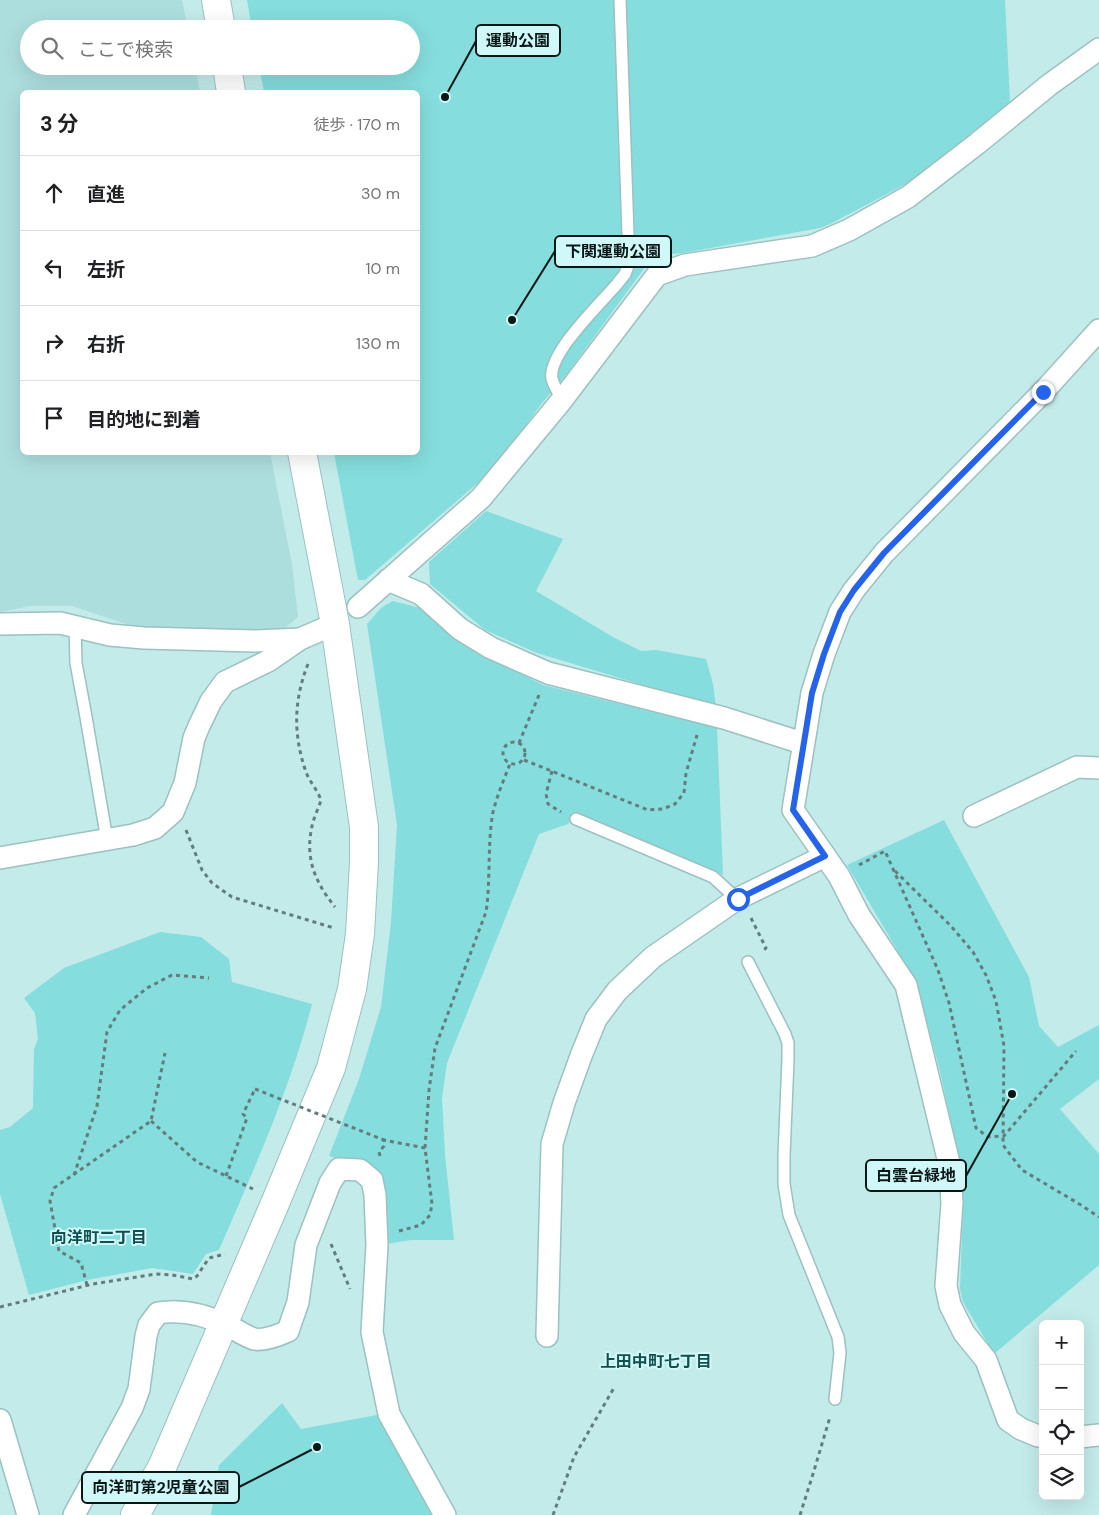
<!DOCTYPE html>
<html lang="ja">
<head>
<meta charset="utf-8">
<style>
  body { margin:0; font-family:"DM Sans","Noto Sans JP",sans-serif; background:#f2f2f2; color:#202124 }
  .controls { position:absolute; right:15px; bottom:15px; display:grid; overflow:hidden; border-radius:8px; box-shadow:0 5px 20px #0002 }
  .controls button { width:45px; height:45px; display:grid; place-items:center; padding:0; border:0; border-bottom:1px solid #e0e0e0; background:#fff; color:#202124; font:25px sans-serif }
  .stop { position:absolute; width:15px; height:15px; margin:-11px; border:4px solid #2563eb; border-radius:50%; background:#fff }
  .stop.end { background:#2563eb; border-color:#fff; box-shadow:0 1px 5px #0008 }
  .list { margin:0; padding:0; list-style:none }
  h2 { display:flex; justify-content:space-between; align-items:center; height:65px; margin:0; padding:0 20px; font-size:21px }
  h2 small { font-size:16px; font-weight:400; color:#757577 }
  .list li { display:grid; grid-template-columns:32px 1fr auto; gap:15px; align-items:center; box-sizing:border-box; height:75px; padding:0 20px; border-top:1px solid #e0e0e0 }
  .list b { display:block; font-size:19px; white-space:nowrap }
  .list em { font-size:16px; font-style:normal; color:#757577 }
  .icon { flex:none; width:28px; height:28px; fill:none; stroke:currentColor; stroke-width:2; stroke-linecap:round; stroke-linejoin:round }
  .map { position:relative; flex:none; width:1099px; height:1515px; overflow:hidden }
  .search { position:absolute; background:#fff; box-shadow:0 5px 20px #0002; left:20px; top:20px; width:400px; height:55px; display:flex; align-items:center; gap:12px; box-sizing:border-box; padding:0 18px; border-radius:28px; color:#757577; font-size:19px }
  .panel { position:absolute; background:#fff; box-shadow:0 5px 20px #0002; left:20px; top:90px; width:400px; height:365px; border-radius:8px }
  .map>svg:first-child { display:block }
  .built { fill:#addede }
  .green { fill:#85dddd }
  .lines { fill:none; stroke-linecap:round; stroke-linejoin:round }
  .lane-casing { stroke:#9bc1c1; stroke-width:14 }
  .street-casing { stroke:#9bc1c1; stroke-width:24 }
  .secondary-casing { stroke:#9bc1c1; stroke-width:30 }
  .path { stroke:#637d7d; stroke-width:3; stroke-dasharray:4 4; stroke-linecap:butt }
  .lane { stroke:#fff; stroke-width:11 }
  .street { stroke:#fff; stroke-width:21 }
  .secondary { stroke:#fff; stroke-width:28 }
  .path-bridge { stroke:#637d7d; stroke-width:3; stroke-dasharray:4 4; stroke-linecap:butt }
  .route { stroke:#2563eb; stroke-width:6 }
  .labels { text-anchor:middle; stroke-width:4; stroke-linejoin:round; paint-order:stroke }
  .neighbourhood-label { font-size:16px; font-weight:bold; fill:#114f50; stroke:#d0f8f8 }
  .leader { fill:none; stroke:#091717; stroke-width:2 }
  .callout-dot { fill:#091717; stroke:#d0f8f8; stroke-width:2 }
  .callout { fill:#d0f8f8; stroke:#091717; stroke-width:2 }
  .callout-label { font-size:16px; text-anchor:middle; font-weight:bold; fill:#091717 }
</style>
</head>
<body>
<div class="map">
<svg width="1099" height="1515" viewBox="0 0 1099 1515">
  <rect width="100%" height="100%" fill="#c3ebea"/>
  <polygon class="built" points="0,0 182,0 188,29 29,29 29,66 195,66 200,92 22,92 22,452 270,453 292,564 298,617 280,632 141,629 72,606 30,606 0,612"/>
  <g class="green">
    <polygon points="247,0 1005,0 1010,102 943,157 904,185 830,224 820,228 683,253 659,255 646,266 566,375 542,403 493,470 365,580 358,580 334,453 418,452 418,92 264,92 259,66 411,66 411,29 252,29"/>
    <polygon points="486,511 563,539 536,591 613,637 641,651 656,650 706,659 713,684 716,707 537,653 485,630 430,584 429,562"/>
    <polygon points="393,601 420,608 456,640 493,660 543,685 705,725 717,726 723,875 576,813 568,824 539,834 447,1063 442,1098 445,1155 454,1240 411,1240 386,1244 385,1184 378,1171 329,1156 359,1079 381,1007 391,922 397,825 367,624 382,607"/>
    <polygon points="944,820 1029,977 1039,1026 1058,1047 1099,1025 1099,1079 1060,1109 1099,1154 1099,1265 994,1354 963,1302 960,1289 963,1207 961,1166 939,1067 915,980 847,865"/>
    <path d="M160 932 201 937 229 959 232 982 312 1004C290 1090 254 1169 219 1250L206 1254 193 1274 152 1268 87 1280 29 1295 0 1194V1130L10 1127 33 1108 34 1049 38 1039 35 1013 24 998 64 968Z"/>
    <polygon points="282,1403 301,1429 377,1415 437,1515 211,1515 219,1465"/>
  </g>
  <g class="lines">
    <defs>
      <g id="lane">
        <path d="M562 400C559 394 554 386 552 379 547 354 601 303 617 284L625 274 629 263 620 0"/>
        <polyline points="75,626 76,663 86,717 107,840"/>
        <polyline points="576,819 713,877 737,899"/>
        <polyline points="748,962 785,1034 788,1043 788,1060 784,1155 784,1184 789,1215 838,1337 840,1353 835,1399"/>
      </g>
      <g id="street">
        <polyline points="388,580 421,594 460,629 491,648 548,673 724,718 802,743"/>
        <polyline points="358,607 481,498 562,400 657,275 685,265 812,246 849,230 908,197 978,143 1049,85 1099,49"/>
        <polyline points="0,624 60,623 110,635 144,638 255,641 300,639"/>
        <polyline points="974,816 1077,767 1099,768"/>
        <polyline points="0,858 133,835 155,828 173,812 185,783 194,738 199,726 211,701 225,682 268,661 300,639 335,624"/>
        <polyline points="547,1336 552,1144 564,1103 581,1056 596,1019 617,991 653,957 737,899 825,856"/>
        <polyline points="0,1420 28,1515"/>
        <polyline points="1043,1436 1038,1436 1021,1429 1008,1420 986,1360 964,1333 950,1305 946,1286 952,1203 950,1167 906,985 859,915 839,876 793,810 812,693 824,654 840,612 854,590 884,553 1043,392 1099,330"/>
        <polyline points="1080,1437 1099,1435"/>
        <path d="M74 1515 132 1408 139 1389 146 1336 149 1325 158 1313C181 1309 206 1315 227 1325 235 1329 245 1336 254 1339 265 1341 279 1335 288 1331L298 1302 306 1245 330 1183 339 1169 360 1170 372 1180 375 1195 377 1245 372 1332 389 1414 445 1515"/>
      </g>
      <g id="secondary">
        <polyline points="216,0 221,29"/>
        <polyline points="227,66 231,92"/>
        <polyline points="135,1515 163,1465 276,1201 331,1068 352,989 360,934 364,862 364,827 335,624 302,452"/>
      </g>
    </defs>
    <use href="#lane" class="lane-casing"/>
    <use href="#street" class="street-casing"/>
    <use href="#secondary" class="secondary-casing"/>
    <g class="path">
      <path d="M308 664C294 699 293 733 305 769 308 780 317 789 321 800 319 807 315 815 313 822 304 856 314 881 335 907"/>
      <circle cx="514" cy="753" r="11"/>
      <polyline points="519,743 539,695"/>
      <polyline points="524,760 648,810 663,809 675,804 684,793 686,773 697,735"/>
      <polyline points="552,771 546,794 548,804 561,812"/>
      <polyline points="186,830 202,870 212,883 232,897 334,928"/>
      <polyline points="859,865 885,851 938,970 949,1003 976,1128 988,1137 1004,1136 1076,1051"/>
      <polyline points="895,871 951,926 973,952 986,975 996,1001 1004,1046 1003,1145 1022,1170 1081,1205 1099,1217"/>
      <polyline points="751,918 766,948 763,951"/>
      <polyline points="151,1121 197,1162 253,1189"/>
      <polyline points="380,1156 379,1152 384,1146 384,1140 425,1148"/>
      <polyline points="74,1175 97,1106 107,1032 120,1010 147,988 172,975 209,978"/>
      <polyline points="226,1176 247,1118 243,1114 255,1089"/>
      <path d="M399 1231 421 1225 430 1215 432 1204 425 1148 429 1090 435 1048 486 912C491 879 487 845 493 812 497 796 504 779 510 764"/>
      <polyline points="331,1244 350,1289"/>
      <polyline points="87,1285 81,1263 59,1251 50,1201 54,1188 151,1121 165,1053"/>
      <polyline points="0,1307 93,1284 156,1274 172,1275 193,1279 197,1276 209,1258 225,1254"/>
      <polyline points="553,1515 574,1457 615,1386"/>
      <polyline points="800,1515 813,1474 830,1417"/>
    </g>
    <use href="#lane" class="lane"/>
    <use href="#street" class="street"/>
    <use href="#secondary" class="secondary"/>
    <polyline class="path-bridge" points="255,1089 384,1140"/>
  </g>
  <g class="lines">
    <polyline class="route" points="738,899 825,856 793,810 812,693 824,654 840,612 854,590 884,553 1043,392"/>
  </g>
  <g class="labels">
    <g class="neighbourhood-label">
      <text x="99" y="1243">向洋町二丁目</text>
      <text x="656" y="1367">上田中町七丁目</text>
    </g>
  </g>
  <path class="leader" d="M445 97L476 41M512 320L555 251M1012 1094L966 1176M317 1447L239 1487"/>
  <g class="callout-dot">
    <circle cx="445" cy="97" r="5"/>
    <circle cx="512" cy="320" r="5"/>
    <circle cx="1012" cy="1094" r="5"/>
    <circle cx="317" cy="1447" r="5"/>
  </g>
  <g class="callout">
    <rect x="476" y="25" width="84" height="31" rx="5"/>
    <rect x="555" y="236" width="116" height="31" rx="5"/>
    <rect x="866" y="1160" width="100" height="31" rx="5"/>
    <rect x="82" y="1472" width="157" height="31" rx="5"/>
  </g>
  <g class="callout-label">
    <text x="518" y="46">運動公園</text>
    <text x="613" y="257">下関運動公園</text>
    <text x="916" y="1181">白雲台緑地</text>
    <text x="161" y="1493">向洋町第2児童公園</text>
  </g>
</svg>
<div class="controls">
<button>+</button>
<button>−</button>
<button><svg class="icon" aria-label="locate" viewBox="0 0 24 24"><circle cx="12" cy="12" r="6"/><path d="M12 2v4M12 18v4M2 12h4M18 12h4"/></svg></button>
<button><svg class="icon" aria-label="layers" viewBox="0 0 24 24"><path d="M12 4l9 5-9 5-9-5zM3 14l9 5 9-5"/></svg></button>
</div>
<div class="stop" style="left:738px;top:899px"></div>
<div class="stop end" style="left:1043px;top:392px"></div>
<div class="search"><svg class="icon" aria-label="search" viewBox="0 0 24 24"><circle cx="10" cy="10" r="6"/><path d="M15 15l6 6"/></svg>ここで検索</div>
<section class="panel">
<h2>3 分<small>徒歩 · 170 m</small></h2>
<ul class="list">
<li><svg class="icon" aria-label="ahead" viewBox="0 0 24 24"><path d="M12 20V5M6 11l6-6 6 6"/></svg><div><b>直進</b></div><em>30 m</em></li>
<li><svg class="icon" aria-label="left" viewBox="0 0 24 24"><path d="M17 20v-9H6M10 6l-5 5 5 5"/></svg><div><b>左折</b></div><em>10 m</em></li>
<li><svg class="icon" aria-label="right" viewBox="0 0 24 24"><path d="M7 20v-9h11M14 6l5 5-5 5"/></svg><div><b>右折</b></div><em>130 m</em></li>
<li><svg class="icon" aria-label="arrive" viewBox="0 0 24 24"><path d="M6 21V4h12l-3 4 3 4H6"/></svg><div><b>目的地に到着</b></div></li>
</ul>
</section>
</div>
</body>
</html>
